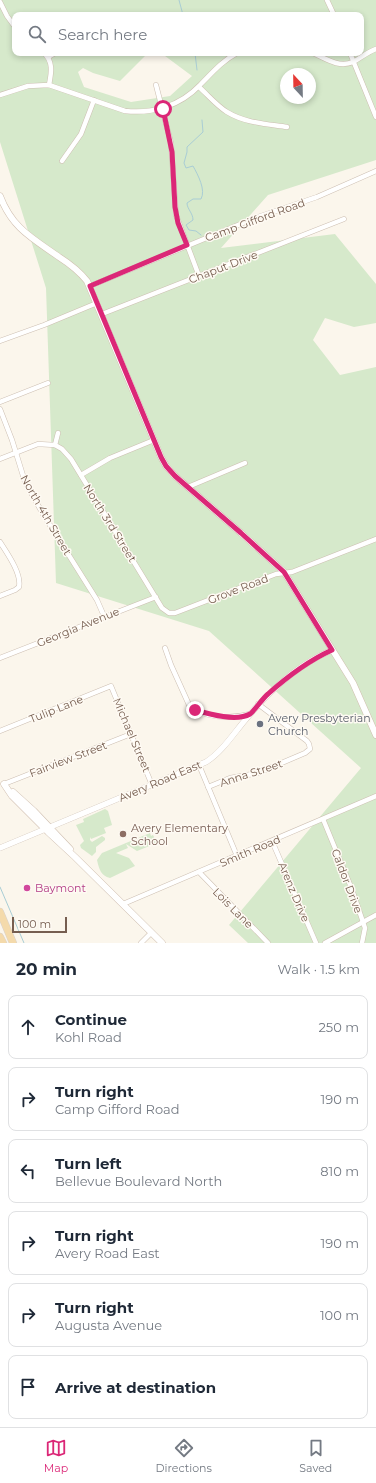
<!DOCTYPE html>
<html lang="en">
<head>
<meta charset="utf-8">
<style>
  body { margin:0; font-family:Montserrat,sans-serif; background:#f6f6f7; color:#1f2937 }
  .compass { position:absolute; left:280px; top:68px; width:36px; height:36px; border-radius:50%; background:#fff; box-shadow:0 2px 6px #0003; rotate:338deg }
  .scale { position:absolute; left:12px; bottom:10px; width:55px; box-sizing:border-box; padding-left:4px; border:2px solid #765e50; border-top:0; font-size:11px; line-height:14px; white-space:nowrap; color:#765e50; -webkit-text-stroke:3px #fefaf3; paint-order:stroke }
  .stop { position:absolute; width:12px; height:12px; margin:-9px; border:3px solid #db2777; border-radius:50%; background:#fff }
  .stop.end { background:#db2777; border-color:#fff; box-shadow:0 1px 4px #0008 }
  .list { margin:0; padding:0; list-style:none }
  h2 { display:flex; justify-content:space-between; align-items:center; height:52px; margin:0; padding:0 16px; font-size:17px }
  h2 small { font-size:13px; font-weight:400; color:#747a83 }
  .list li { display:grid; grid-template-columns:26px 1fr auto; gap:12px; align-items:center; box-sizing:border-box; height:64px; margin:0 8px 8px; padding:0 8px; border:1px solid #e0e1e3; border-radius:8px }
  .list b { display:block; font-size:15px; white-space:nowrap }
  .list p { margin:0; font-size:13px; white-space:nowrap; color:#747a83 }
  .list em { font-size:13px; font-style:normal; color:#747a83 }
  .icon { flex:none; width:22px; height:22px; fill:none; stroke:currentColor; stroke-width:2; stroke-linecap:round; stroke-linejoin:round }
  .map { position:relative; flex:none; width:376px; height:943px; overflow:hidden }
  .search { position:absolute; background:#fff; box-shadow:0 2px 6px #0003; left:12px; right:12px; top:12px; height:44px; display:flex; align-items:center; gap:10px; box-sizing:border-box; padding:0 14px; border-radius:8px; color:#747a83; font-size:15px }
  .sheet { height:484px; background:#fff }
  nav { display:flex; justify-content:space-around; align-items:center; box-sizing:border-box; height:56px; border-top:1px solid #e0e1e3; background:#fff; font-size:11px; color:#747a83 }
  nav a { display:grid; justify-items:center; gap:2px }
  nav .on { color:#db2777 }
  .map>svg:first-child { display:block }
  .green { fill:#d6e9cb; fill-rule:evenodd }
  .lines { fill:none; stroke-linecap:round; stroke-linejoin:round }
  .stream { stroke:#a9cdd5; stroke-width:1 }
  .minor-casing { stroke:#cdbfb2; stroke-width:5.5 }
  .tertiary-casing { stroke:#cdbfb2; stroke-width:6 }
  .secondary-casing { stroke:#d0bfb0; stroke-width:7 }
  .primary-casing { stroke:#d9d2ce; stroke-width:8 }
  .minor { stroke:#fff; stroke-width:4.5 }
  .tertiary { stroke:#fff; stroke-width:5.5 }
  .secondary { stroke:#fff; stroke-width:6 }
  .primary { stroke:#f4daab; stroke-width:7 }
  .route { stroke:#db2777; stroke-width:5 }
  .worship-dot { fill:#6b7280; stroke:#fefaf3; stroke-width:1.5 }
  .education-dot { fill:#8d6e63; stroke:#fefaf3; stroke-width:1.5 }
  .hotel-dot { fill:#d1479c; stroke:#fefaf3; stroke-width:1.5 }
  .labels { text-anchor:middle; stroke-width:3; stroke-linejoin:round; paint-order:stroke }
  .street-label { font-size:11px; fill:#765e50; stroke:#fefaf3 }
  .worship-label { font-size:11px; fill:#5b616d; stroke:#fefaf3; text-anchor:start }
  .education-label { font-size:11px; fill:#785e54; stroke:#fefaf3; text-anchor:start }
  .hotel-label { font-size:11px; fill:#b23c85; stroke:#fefaf3; text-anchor:start }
</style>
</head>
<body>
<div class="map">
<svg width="376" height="943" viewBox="0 0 376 943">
  <rect width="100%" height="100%" fill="#fbf6ec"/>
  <g class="green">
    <path d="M0 0H376V160L268 195 221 248 335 234 376 284V323L354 327 325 318 313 340 340 375 376 367V943H248L229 925 361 768 209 631 56 583 46 288 0 142ZM15 15H361V53H161L192 76 170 96 131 102 84 87 78 72 83 68 93 73 120 81 148 53H15ZM286 74H310V98H286Z"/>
    <polygon points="105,809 108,811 112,825 104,828 106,833 91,839 90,837 90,840 92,842 102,836 105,838 105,840 96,847 96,852 92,856 81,848 80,845 84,841 76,825 84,822 83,819"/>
    <path d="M150 833 151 836 153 835 157 843 137 851 126 844 128 848 116 853 129 858 135 866 110 878C101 876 99 869 97 860L102 853Z"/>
  </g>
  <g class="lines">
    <g class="stream">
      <polyline points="179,0 183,15"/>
      <polyline points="195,53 197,70"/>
      <path d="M201 235 196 231 189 230 186 225 193 220C193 213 187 209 187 203L193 199H201C206 190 198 175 193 166L186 168 184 163 187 152V147L203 132 202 120"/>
      <polyline points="0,887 24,943"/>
    </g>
    <defs>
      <g id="minor">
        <polyline points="327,0 334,15"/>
        <polyline points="0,2 7,16 15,27"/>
        <path d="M44 53C54 62 51 74 49 85"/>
        <path d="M313 53C326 59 339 68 353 62 361 58 367 52 376 49"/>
        <polyline points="350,53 376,117"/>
        <polyline points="48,57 55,53"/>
        <polyline points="156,85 171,143 176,215 199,276"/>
        <path d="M199 87C208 95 216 105 227 112 245 123 267 124 287 127"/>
        <path d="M0 95 28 86 49 85 125 111C153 114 180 106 200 85 212 73 222 61 237 53"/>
        <polyline points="62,161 81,134 94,100"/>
        <polyline points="90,286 255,218 317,197 376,171"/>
        <polyline points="102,314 344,219"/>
        <polyline points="0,341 44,325 97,303"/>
        <polyline points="0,402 48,383"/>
        <polyline points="0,409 12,440 25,482 43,514 97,600 104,616"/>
        <polyline points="58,433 55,445 62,449 71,459 162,608 169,613 175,613 276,574 292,572 376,539"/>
        <polyline points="0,459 38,444 55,445"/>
        <polyline points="81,475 110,458 154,440"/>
        <polyline points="188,487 245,463"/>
        <path d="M0 542C7 553 22 574 19 587L15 590 0 596"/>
        <path d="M165 648 171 665 190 707C208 718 230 719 250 714"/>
        <polyline points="0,658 156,597"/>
        <polyline points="0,731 111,686 152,785"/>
        <polyline points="199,765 237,856"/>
        <polyline points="4,784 131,734"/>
        <polyline points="208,787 230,778 258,773 305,753 310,749 309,744 307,741 258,704"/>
        <polyline points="323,819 351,887 363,922 365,928 362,943"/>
        <polyline points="272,841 316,943"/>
        <polyline points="199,872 268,943"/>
        <polyline points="123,904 376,796"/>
        <polyline points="141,943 151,933"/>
        <polyline points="325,943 376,915"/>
      </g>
      <path id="tertiary" d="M0 848 206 762C222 752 234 733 246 719 270 690 297 665 332 650"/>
      <g id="secondary">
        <path d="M0 196C12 228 32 238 59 257 70 264 79 271 87 281L161 457 166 466 175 476 241 533 284 572 353 683 376 735"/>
        <polyline points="4,784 12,796 48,832 75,857 162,943"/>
        <polyline points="13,792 34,811 70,849"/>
      </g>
      <g id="primary">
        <polyline points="0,912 13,943"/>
        <polyline points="0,937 3,943"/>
      </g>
    </defs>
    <use href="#minor" class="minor-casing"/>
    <use href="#tertiary" class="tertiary-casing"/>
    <use href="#secondary" class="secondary-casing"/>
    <use href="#primary" class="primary-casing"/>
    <use href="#minor" class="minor"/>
    <use href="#tertiary" class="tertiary"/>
    <use href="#secondary" class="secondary"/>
    <use href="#primary" class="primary"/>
  </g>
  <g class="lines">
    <path class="route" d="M163 109 172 152 175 207 178 223 187 245 90 286 161 457 166 466 175 476 241 533 284 572 332 650C308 661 288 676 268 694 263 698 254 711 250 714 236 722 209 714 195 710"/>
  </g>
  <circle class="worship-dot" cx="260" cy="724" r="4"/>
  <circle class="education-dot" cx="123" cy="834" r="4"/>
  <circle class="hotel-dot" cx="27" cy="888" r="4"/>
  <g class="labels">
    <g class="street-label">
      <text transform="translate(255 220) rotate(-20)" y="4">Camp Gifford Road</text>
      <text transform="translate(223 267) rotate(-21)" y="4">Chaput Drive</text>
      <text transform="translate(46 515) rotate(60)" y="4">North 4th Street</text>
      <text transform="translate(110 523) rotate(58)" y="4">North 3rd Street</text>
      <text transform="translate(238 589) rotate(-21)" y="4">Grove Road</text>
      <text transform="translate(78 627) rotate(-22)" y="4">Georgia Avenue</text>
      <text transform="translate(56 709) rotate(-22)" y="4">Tulip Lane</text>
      <text transform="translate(132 735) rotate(67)" y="4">Michael Street</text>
      <text transform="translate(68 759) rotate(-21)" y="4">Fairview Street</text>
      <text transform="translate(251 773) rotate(-18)" y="4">Anna Street</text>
      <text transform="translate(160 781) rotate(-23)" y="4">Avery Road East</text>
      <text transform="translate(250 851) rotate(-23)" y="4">Smith Road</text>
      <text transform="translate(347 881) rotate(69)" y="4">Caldor Drive</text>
      <text transform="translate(294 892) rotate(67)" y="4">Arenz Drive</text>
      <text transform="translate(233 908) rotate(45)" y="4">Lois Lane</text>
    </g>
    <g class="worship-label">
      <text x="268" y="722">Avery Presbyterian<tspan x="268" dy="13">Church</tspan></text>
    </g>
    <g class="education-label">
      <text x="131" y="832">Avery Elementary<tspan x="131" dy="13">School</tspan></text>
    </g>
    <g class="hotel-label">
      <text x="35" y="892">Baymont</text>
    </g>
  </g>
</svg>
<svg class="compass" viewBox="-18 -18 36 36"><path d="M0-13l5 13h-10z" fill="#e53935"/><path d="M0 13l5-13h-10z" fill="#747a83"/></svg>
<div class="scale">100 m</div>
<div class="stop" style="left:163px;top:109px"></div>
<div class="stop end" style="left:195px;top:710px"></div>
<div class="search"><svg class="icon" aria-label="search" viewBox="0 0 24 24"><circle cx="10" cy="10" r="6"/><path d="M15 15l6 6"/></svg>Search here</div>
</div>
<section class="sheet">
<h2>20 min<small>Walk · 1.5 km</small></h2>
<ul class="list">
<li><svg class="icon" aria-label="ahead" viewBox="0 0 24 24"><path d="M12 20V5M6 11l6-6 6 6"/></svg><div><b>Continue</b><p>Kohl Road</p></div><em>250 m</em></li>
<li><svg class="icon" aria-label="right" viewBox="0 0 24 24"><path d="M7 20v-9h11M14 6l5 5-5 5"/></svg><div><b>Turn right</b><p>Camp Gifford Road</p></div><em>190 m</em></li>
<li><svg class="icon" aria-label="left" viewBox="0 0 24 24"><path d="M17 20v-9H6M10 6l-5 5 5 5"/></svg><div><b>Turn left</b><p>Bellevue Boulevard North</p></div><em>810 m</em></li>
<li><svg class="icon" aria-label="right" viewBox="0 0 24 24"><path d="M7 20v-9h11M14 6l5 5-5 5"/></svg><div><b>Turn right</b><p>Avery Road East</p></div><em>190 m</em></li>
<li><svg class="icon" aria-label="right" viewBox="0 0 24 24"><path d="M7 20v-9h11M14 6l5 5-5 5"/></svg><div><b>Turn right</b><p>Augusta Avenue</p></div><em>100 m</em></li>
<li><svg class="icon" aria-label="arrive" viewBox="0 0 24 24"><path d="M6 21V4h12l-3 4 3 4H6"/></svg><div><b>Arrive at destination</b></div></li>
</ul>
</section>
<nav>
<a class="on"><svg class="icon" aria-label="map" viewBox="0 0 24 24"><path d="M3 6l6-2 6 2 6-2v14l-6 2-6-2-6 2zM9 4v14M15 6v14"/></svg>Map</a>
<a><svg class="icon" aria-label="directions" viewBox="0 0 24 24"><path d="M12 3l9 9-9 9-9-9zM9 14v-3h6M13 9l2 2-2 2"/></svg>Directions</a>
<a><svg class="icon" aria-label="saved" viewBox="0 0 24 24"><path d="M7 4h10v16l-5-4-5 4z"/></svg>Saved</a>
</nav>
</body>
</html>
